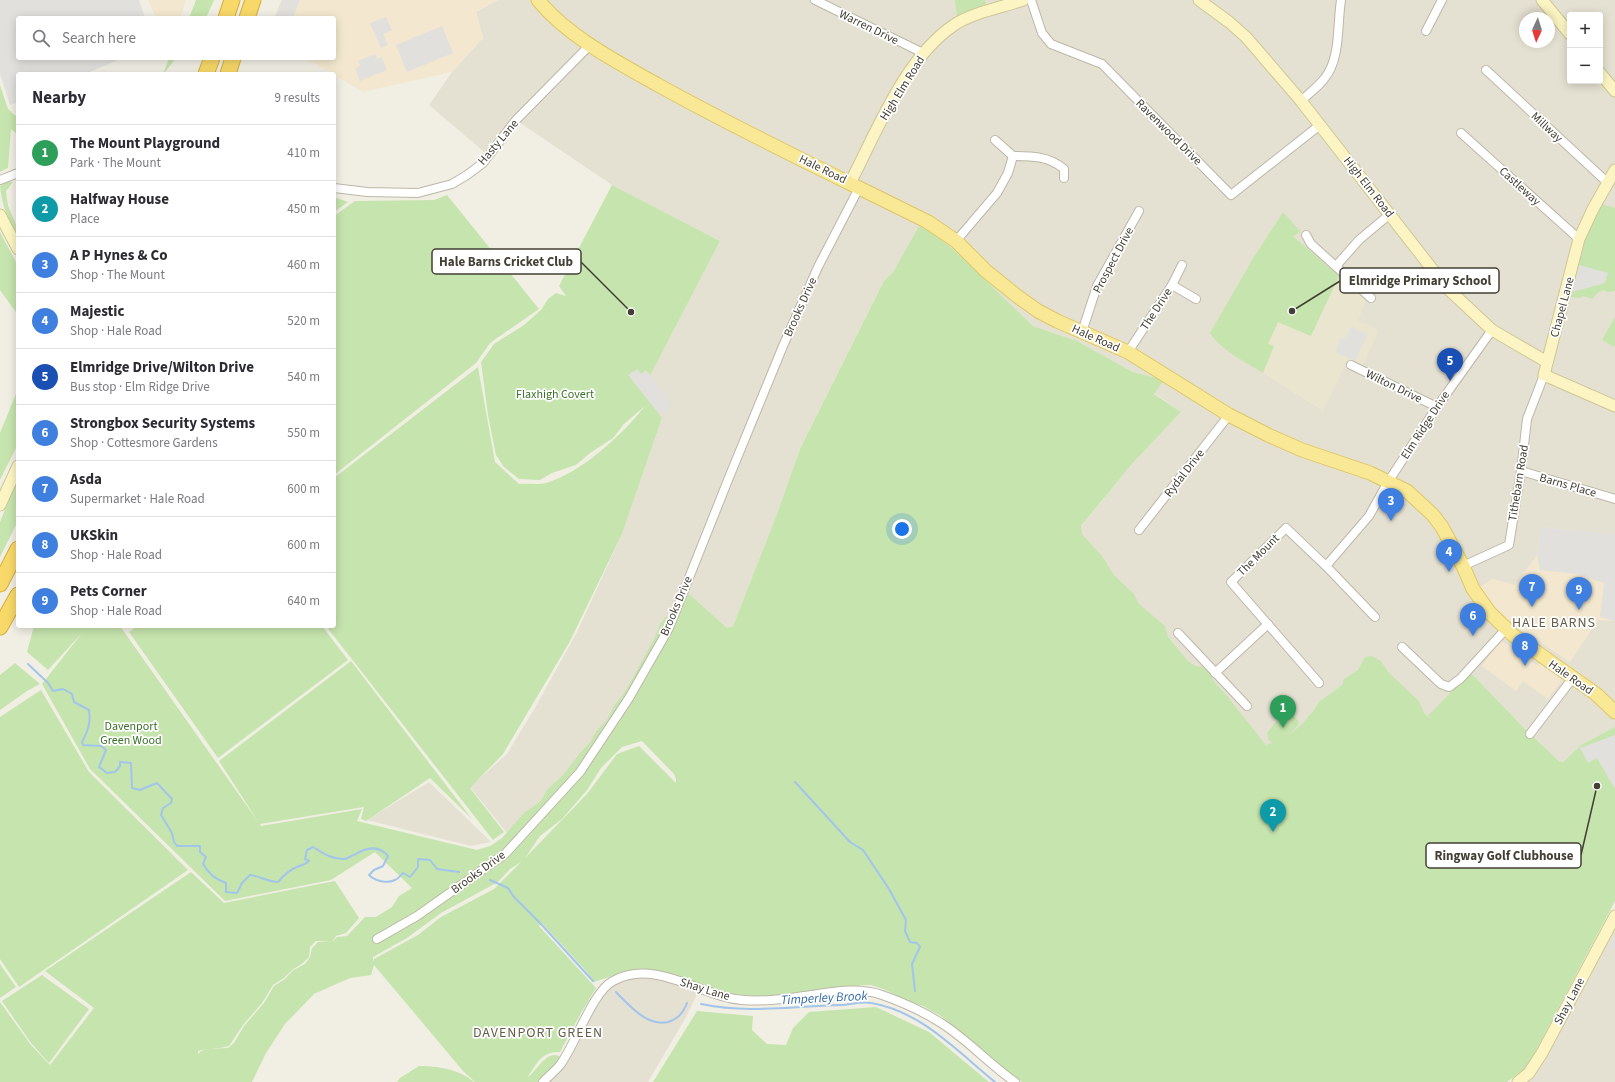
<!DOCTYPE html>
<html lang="en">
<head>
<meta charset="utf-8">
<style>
  body { margin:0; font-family:"Source Sans 3",sans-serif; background:#f2f2f3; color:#2b2b33 }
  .controls { position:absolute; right:12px; top:12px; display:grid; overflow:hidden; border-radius:4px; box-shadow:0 2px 10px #0003 }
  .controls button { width:36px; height:36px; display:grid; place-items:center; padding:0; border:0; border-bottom:1px solid #e1e1e2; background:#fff; color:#2b2b33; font:20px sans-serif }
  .compass { position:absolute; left:1519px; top:12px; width:36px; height:36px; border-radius:50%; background:#fff; box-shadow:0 2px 10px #0003; rotate:184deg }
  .you { position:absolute; left:902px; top:529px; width:14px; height:14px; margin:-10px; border:3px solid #fff; border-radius:50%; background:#1a73e8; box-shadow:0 0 0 6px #1a73e833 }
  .badge { display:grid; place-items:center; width:26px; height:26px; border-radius:50%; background:#b45309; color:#fff; font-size:13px; font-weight:700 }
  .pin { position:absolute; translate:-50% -33px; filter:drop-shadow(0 1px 2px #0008) }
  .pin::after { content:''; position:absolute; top:21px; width:14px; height:12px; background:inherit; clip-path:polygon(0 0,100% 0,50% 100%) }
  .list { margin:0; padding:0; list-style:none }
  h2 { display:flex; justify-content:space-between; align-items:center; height:52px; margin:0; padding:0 16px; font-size:17px }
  h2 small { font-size:13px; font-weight:400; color:#7c7c81 }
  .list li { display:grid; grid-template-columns:26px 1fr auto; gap:12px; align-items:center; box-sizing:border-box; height:56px; padding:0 16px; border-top:1px solid #e1e1e2 }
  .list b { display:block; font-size:15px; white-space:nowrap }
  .list p { margin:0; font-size:13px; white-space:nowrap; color:#7c7c81 }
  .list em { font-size:13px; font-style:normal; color:#7c7c81 }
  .icon { flex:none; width:22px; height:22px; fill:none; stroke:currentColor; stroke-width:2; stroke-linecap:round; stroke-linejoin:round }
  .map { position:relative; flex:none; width:1615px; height:1082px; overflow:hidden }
  .search { position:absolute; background:#fff; box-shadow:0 2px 10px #0003; left:16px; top:16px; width:320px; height:44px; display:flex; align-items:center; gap:10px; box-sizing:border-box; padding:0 14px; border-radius:4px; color:#7c7c81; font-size:15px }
  .panel { position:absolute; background:#fff; box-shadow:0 2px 10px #0003; left:16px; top:72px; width:320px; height:556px; border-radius:4px }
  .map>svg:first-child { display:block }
  .residential { fill:#e5e1d2; fill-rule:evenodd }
  .commercial { fill:#f3e8cf }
  .education { fill:#eae5ce }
  .green { fill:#c6e4ae; fill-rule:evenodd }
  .parking { fill:#e2e0dc }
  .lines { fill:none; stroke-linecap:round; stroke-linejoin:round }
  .stream { stroke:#a2c5ec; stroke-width:2 }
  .street-casing { stroke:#bcb7a7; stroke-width:10 }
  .secondary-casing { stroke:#cfc696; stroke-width:13 }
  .primary-casing { stroke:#ddc766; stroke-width:15 }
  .highway-casing { stroke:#d5ae3a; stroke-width:17 }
  .street { stroke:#fff; stroke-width:8 }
  .secondary { stroke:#fcf5c3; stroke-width:11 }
  .primary { stroke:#f9e895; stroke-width:13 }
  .highway { stroke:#f7d869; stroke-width:15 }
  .labels { text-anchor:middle; stroke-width:3.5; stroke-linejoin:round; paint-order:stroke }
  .street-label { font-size:12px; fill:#433f34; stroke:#fff }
  .park-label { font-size:12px; fill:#3d712b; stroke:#fff }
  .water-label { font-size:13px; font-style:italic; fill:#336aa9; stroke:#fff }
  .quarter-label { font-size:14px; letter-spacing:1px; fill:#655e4c; stroke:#fff }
  .leader { fill:none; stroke:#433f34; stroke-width:1.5 }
  .callout-dot { fill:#433f34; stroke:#fff; stroke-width:1.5 }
  .callout { fill:#fff; stroke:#433f34; stroke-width:1.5 }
  .callout-label { font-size:13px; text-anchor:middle; font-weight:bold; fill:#433f34 }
</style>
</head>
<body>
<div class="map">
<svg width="1615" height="1082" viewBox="0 0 1615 1082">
  <rect width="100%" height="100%" fill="#f1efe4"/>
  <g class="residential">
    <path d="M498 0H1615V727L1581 745 1563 762H1560L1526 730 1470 672 1428 718 1376 659 1271 756 1196 673 1102 563 1099 553 1078 532V530L1132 464 1181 412 1154 393 1164 380 1133 372 1077 341 1033 326 954 250 919 226 893 272 884 281 800 449 777 514 733 626 727 628 686 591 629 698 515 843 470 787 507 754 536 706 577 632 622 534 662 418 659 414 664 411 650 376 720 241 612 185 516 120 489 156 429 105 452 72 483 38 476 12ZM1570 15H1600V81H1570ZM1525 18H1549V42H1525Z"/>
    <polygon points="429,782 491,842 471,846 367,820"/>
    <polygon points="1615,916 1615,1082 1518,1082 1529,1073"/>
    <polygon points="641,975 700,988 686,1017 648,1082 543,1082 560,1065 611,982"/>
  </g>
  <g class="commercial">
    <polygon points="148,0 186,0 180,18 156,18"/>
    <polygon points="281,0 498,0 476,12 483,38 452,72 363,92 334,75 334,74 304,58 334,58 334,18 274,18"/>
    <polygon points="1540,527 1615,534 1615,621 1598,620 1570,662 1497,614 1480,587 1492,579 1515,585 1537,555"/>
    <polygon points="1500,640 1536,665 1541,664 1562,680 1548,699 1523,681 1516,691 1482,666"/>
  </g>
  <polygon class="education" points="1283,212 1301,232 1293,236 1366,301 1358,321 1379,330 1363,366 1348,359 1323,411 1227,350 1217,342 1210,333 1252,260"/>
  <g class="green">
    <polygon points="196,0 214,0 206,18 189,18"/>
    <polygon points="955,0 985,0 986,4 957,16"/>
    <polygon points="169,58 176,58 165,72 165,74 161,74 164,72"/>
    <polygon points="0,85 8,109 18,118 18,135 11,129 8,168 0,172"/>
    <path d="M7 182H13L6 191 8 206 18 229V239C9 222 2 206 0 186Z"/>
    <path d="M612 185 720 241 650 376 671 402 668 412 664 411 659 414 662 418 622 534 569 643 503 754 470 788 504 832 493 840 326 626H334V478L478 367 495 462 519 484C527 483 538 485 546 483 581 473 623 434 645 406L624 424 613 438 590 453 576 465 552 473 540 480 519 479 504 467 496 455 488 415 481 362 494 344 524 325 541 310 548 299 556 293 566 296 559 286Z"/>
    <polygon points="447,195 539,309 490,343 476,363 334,475 334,216 355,201 434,200"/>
    <polygon points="334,197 348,202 334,212"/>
    <polygon points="1601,204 1615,208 1615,291 1608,292 1603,290 1596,294 1593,299 1583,296 1579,298 1570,297 1590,222"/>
    <path d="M1283 212 1301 232 1293 236 1339 276 1311 336 1278 322 1268 344 1274 346 1263 373C1244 361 1222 351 1210 333L1252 260Z"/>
    <path d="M919 226 929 231 954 250 1033 326 1077 341 1133 372 1164 380 1154 394 1181 412 1132 464 1081 526 1082 534 1102 556 1114 575 1134 594 1139 604 1165 626 1168 637 1187 660 1195 666 1203 667 1209 672 1215 683 1227 696 1266 745 1272 743 1268 739 1267 733 1284 712 1291 713 1298 720 1299 724 1288 736 1302 724 1315 709 1319 702 1342 685 1344 679 1358 670 1365 657 1372 656 1381 661 1388 672 1419 701 1424 713 1428 717 1430 716 1428 715 1434 710 1470 672 1526 730 1560 762H1563L1581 745 1615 727V901L1533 1056 1524 1069 1507 1082H1022L1009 1073 941 1016 923 1006 905 1000 886 990 871 985H863L765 997C722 995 679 981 636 971L624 972 594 982 587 972 542 923 539 926 596 988 581 1013 560 1052C541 1051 536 1065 527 1078 537 1071 550 1044 563 1060L543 1082H475L463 1071 374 965 371 975 350 978 314 994 285 1024 266 1053 252 1082H0V1002L31 1045 50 1065 94 1008 45 971 191 872 224 903 335 881 359 918 346 933 336 936 332 942 337 937 347 936 365 917H376L392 907 399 896 412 888 375 852 331 880 225 901 90 769 42 684 82 633 48 670 27 652 34 626H120L259 823 219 761 351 661 472 819 430 778 366 821 361 819 364 807 260 824 261 826 362 809 357 821 477 850 490 846 502 838 525 812 540 802 547 790 564 774 580 753 591 741 597 730 607 720 614 706 626 690 654 639 660 624 666 617H674L686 591 727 628 733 626 777 514 800 449 884 281 893 272ZM642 741 674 774 676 779V783L639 746 617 754 587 794 525 858 540 836 562 819 587 790 601 768 622 747ZM521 862 494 889 441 917 418 935 374 959 373 962V957L407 938 441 913 498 882 510 869ZM316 941 331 942H318L312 948 310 957 305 964 292 971 285 979 274 986 264 1003 244 1026 234 1043 228 1048 208 1049 201 1051 198 1054V1051C208 1048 219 1049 229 1046L243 1025 262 1003 273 985 284 978 292 970 303 963 309 957 310 947Z"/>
    <polygon points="0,232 18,266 18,315 0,290"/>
    <polygon points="1615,317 1615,344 1614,347 1602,340"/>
    <polygon points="18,389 18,444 0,480 0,433"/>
    <polygon points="18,478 18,521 0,557 0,522"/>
    <polygon points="137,626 322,626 348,660 218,758 129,632"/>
    <polygon points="15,663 40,684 27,691 0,710 0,675"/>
    <polygon points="41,690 89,772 188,870 19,987 0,959 0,717"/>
    <polygon points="0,964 16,987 0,998"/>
    <polygon points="42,975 89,1009 49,1063 31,1043 2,1001"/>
    <polygon points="876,1007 929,1032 989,1082 653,1082 697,1011 753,1016 752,1030 767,1044 786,1045 793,1028 809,1012"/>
    <path d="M419 1066C437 1066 459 1069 474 1082H397L400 1078Z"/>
  </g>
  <g class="parking">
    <polygon points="0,0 139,0 145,18 18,18 18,58 123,58 85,74 18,74 18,102 10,105 0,74"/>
    <polygon points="282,0 300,0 293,18 275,18"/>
    <polygon points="386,17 392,30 383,34 388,45 381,48 370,23"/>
    <polygon points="442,26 453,53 407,72 396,45"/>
    <polygon points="375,54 377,59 382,57 387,70 360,81 355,69 360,66 358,61"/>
    <polygon points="1579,265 1608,273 1605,283 1572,292"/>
    <polygon points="1351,327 1368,334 1355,361 1335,352 1341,338 1345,339"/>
    <polygon points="637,369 641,374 646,370 671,402 668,412 664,411 659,414 628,375"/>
    <polygon points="1540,527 1615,534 1615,621 1600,617 1604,583 1577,574 1540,570 1537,555"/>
    <polygon points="1615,735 1615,789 1597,758 1588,763 1580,748"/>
    <polygon points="1615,935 1615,951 1607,948"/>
  </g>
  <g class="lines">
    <g class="stream">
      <path d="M28 664 48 683 53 691 63 689 72 694 74 702 89 710C91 722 88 731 82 742L83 745 101 746 106 750 99 767 107 773 115 772 120 766V762L131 763 132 788 140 790 157 783 172 799 171 803 163 808 161 815 172 833 174 842 177 846H200V852L206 857 203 864C209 874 215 879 226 883V892L237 893 242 883 250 875C260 876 268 882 278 882 283 876 289 870 297 867 301 865 305 865 309 861L305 859 307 850 313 847C323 853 333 860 345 859 348 858 351 856 354 855 365 848 378 844 388 856L383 866 374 870 369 875C375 881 387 884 395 880 398 879 401 875 403 873L410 877 418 867V859L430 860 437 869 459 872"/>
      <polyline points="795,782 850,842 863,850 889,889 906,920 905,931 910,942 917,943 920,947 912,964 915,991"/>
      <polyline points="490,880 508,888 514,897 541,924 593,981"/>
      <path d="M616 992C629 1005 647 1027 668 1022 678 1019 683 1013 687 1003"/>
      <path d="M701 1004C748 1014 793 1006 841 1005 850 1005 861 1001 871 1003 921 1011 958 1052 995 1082"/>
    </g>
    <defs>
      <g id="street">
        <polyline points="815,0 923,53"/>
        <polyline points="1031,0 1042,33 1051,44 1102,64 1231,195 1320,125"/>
        <polyline points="1426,31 1442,0"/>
        <polyline points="1486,70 1608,183"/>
        <path d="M1301 101C1308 94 1318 87 1324 79 1341 59 1337 25 1341 0"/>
        <polyline points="1461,133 1579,239"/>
        <polyline points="995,140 1013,156"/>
        <polyline points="0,180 18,173"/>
        <polyline points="334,188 367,192 418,193 452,184 467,175 483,163 516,120 590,45"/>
        <polyline points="1306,235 1311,244 1371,298"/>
        <path d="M956 241 997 193 1008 173 1013 156C1031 156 1049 156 1064 169V178"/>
        <polyline points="1336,266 1359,240 1390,214"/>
        <polyline points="1172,285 1196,299"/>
        <polyline points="1082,332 1097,286 1139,211"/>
        <polyline points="1128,352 1172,285 1182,265"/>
        <polyline points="1351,365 1437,407"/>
        <polyline points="1521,471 1615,499"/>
        <polyline points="1139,530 1229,415"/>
        <polyline points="1326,566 1369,516 1388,482 1437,407 1492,330"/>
        <polyline points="1463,566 1509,545 1521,471 1527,419 1544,375"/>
        <polyline points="1178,633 1247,706"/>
        <polyline points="1402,647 1441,684 1449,687 1460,679 1506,629"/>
        <polyline points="1215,673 1268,624"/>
        <polyline points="1319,683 1231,582 1286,528 1326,566 1375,617"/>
        <polyline points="1530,734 1572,679"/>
        <polyline points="377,939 417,916 505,854 580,772 629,698 669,628 728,480 783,346 818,267 859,188"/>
        <path d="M543 1082C549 1076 555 1071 560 1065 576 1044 592 992 613 981 651 960 691 989 729 998 753 1003 780 1000 804 996 829 993 856 986 882 995 902 1002 924 1012 941 1023 968 1040 989 1064 1015 1082"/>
      </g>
      <g id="secondary">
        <polyline points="1199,0 1229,22 1246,37 1301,101 1447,288 1492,330 1547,362"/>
        <polyline points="1542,0 1570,34"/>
        <polyline points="1600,73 1615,91"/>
        <polyline points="1615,170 1593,209 1579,239 1544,375 1615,406"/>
        <path d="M850 183C877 131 905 58 954 25 971 13 1003 7 1023 0"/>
        <polyline points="0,215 18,249"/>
        <polyline points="0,505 18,466"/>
        <polyline points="1518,1082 1529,1073 1542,1053 1615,916"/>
      </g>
      <path id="primary" d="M538 0C567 36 617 62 658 85 746 134 838 177 928 222L956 241 986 271 1017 296 1038 311 1057 321 1128 352 1229 415 1268 435 1302 450 1370 473 1407 491 1433 515 1442 527 1463 566 1473 589 1490 613 1514 636 1596 694 1615 712"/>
      <g id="highway">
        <polyline points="226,18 232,0"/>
        <polyline points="247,18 253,0"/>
        <polyline points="206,74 212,58"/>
        <polyline points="228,74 233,58"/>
        <polyline points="0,584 18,549"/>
        <polyline points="0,627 18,595"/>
      </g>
    </defs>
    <use href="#street" class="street-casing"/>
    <use href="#secondary" class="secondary-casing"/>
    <use href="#primary" class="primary-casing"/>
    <use href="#highway" class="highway-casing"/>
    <use href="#street" class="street"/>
    <use href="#secondary" class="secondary"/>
    <use href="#primary" class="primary"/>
    <use href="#highway" class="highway"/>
  </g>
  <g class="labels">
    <g class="street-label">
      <text transform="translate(869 27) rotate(26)" y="4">Warren Drive</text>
      <text transform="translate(902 88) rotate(-58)" y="4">High Elm Road</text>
      <text transform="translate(1547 127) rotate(43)" y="4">Millway</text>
      <text transform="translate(1169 132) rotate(45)" y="4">Ravenwood Drive</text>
      <text transform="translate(498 142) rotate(-50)" y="4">Hasty Lane</text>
      <text transform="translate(823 169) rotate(26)" y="4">Hale Road</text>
      <text transform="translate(1520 186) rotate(42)" y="4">Castleway</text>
      <text transform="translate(1369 187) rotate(52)" y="4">High Elm Road</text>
      <text transform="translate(1113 260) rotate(-62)" y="4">Prospect Drive</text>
      <text transform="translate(800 307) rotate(-66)" y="4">Brooks Drive</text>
      <text transform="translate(1562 307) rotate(-75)" y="4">Chapel Lane</text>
      <text transform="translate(1156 309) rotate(-57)" y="4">The Drive</text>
      <text transform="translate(1096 338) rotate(24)" y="4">Hale Road</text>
      <text transform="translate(1394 386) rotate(26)" y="4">Wilton Drive</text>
      <text transform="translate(1425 425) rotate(-57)" y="4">Elm Ridge Drive</text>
      <text transform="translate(1184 473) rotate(-52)" y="4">Rydal Drive</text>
      <text transform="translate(1518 483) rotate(-81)" y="4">Tithebarn Road</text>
      <text transform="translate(1568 485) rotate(16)" y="4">Barns Place</text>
      <text transform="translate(1258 555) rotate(-45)" y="4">The Mount</text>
      <text transform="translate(676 606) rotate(-67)" y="4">Brooks Drive</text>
      <text transform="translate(1571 677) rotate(35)" y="4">Hale Road</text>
      <text transform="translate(478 872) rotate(-36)" y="4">Brooks Drive</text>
      <text transform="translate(705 989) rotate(17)" y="4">Shay Lane</text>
      <text transform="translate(1569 1001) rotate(-62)" y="4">Shay Lane</text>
    </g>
    <g class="park-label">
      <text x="555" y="398">Flaxhigh Covert</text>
      <text x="131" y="730">Davenport<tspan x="131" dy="14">Green Wood</tspan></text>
    </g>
    <g class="water-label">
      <text transform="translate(824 997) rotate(-3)" y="5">Timperley Brook</text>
    </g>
    <g class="quarter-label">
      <text x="1554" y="627">HALE BARNS</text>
      <text x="538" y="1037">DAVENPORT GREEN</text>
    </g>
  </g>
  <path class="leader" d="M631 312L581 262M1292 311L1340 281M1597 786L1581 855"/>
  <g class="callout-dot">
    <circle cx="631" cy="312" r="4"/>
    <circle cx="1292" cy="311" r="4"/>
    <circle cx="1597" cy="786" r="4"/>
  </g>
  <g class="callout">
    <rect x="432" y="249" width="149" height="25" rx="4"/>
    <rect x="1340" y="268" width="159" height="25" rx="4"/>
    <rect x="1426" y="843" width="155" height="25" rx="4"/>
  </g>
  <g class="callout-label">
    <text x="506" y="266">Hale Barns Cricket Club</text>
    <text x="1420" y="285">Elmridge Primary School</text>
    <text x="1504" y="860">Ringway Golf Clubhouse</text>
  </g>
</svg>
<div class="controls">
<button>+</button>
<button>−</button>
</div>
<svg class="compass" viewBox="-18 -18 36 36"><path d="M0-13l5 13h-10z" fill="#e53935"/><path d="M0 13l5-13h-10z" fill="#7c7c81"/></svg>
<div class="you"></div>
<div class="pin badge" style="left:1283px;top:728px;background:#2e9e5b">1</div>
<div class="pin badge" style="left:1273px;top:832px;background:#0f9aa8">2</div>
<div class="pin badge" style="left:1391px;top:521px;background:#3f7fe0">3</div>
<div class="pin badge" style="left:1449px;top:572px;background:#3f7fe0">4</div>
<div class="pin badge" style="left:1450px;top:381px;background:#1a4fb4">5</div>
<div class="pin badge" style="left:1473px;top:636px;background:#3f7fe0">6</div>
<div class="pin badge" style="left:1532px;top:607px;background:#3f7fe0">7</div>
<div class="pin badge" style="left:1525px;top:666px;background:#3f7fe0">8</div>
<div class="pin badge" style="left:1579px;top:610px;background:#3f7fe0">9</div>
<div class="search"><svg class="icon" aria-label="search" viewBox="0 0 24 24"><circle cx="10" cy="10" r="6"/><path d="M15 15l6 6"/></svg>Search here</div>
<section class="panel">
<h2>Nearby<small>9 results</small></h2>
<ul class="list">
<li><span class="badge" style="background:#2e9e5b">1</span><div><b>The Mount Playground</b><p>Park · The Mount</p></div><em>410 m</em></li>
<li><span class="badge" style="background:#0f9aa8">2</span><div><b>Halfway House</b><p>Place</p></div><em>450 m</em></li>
<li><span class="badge" style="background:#3f7fe0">3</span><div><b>A P Hynes &amp; Co</b><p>Shop · The Mount</p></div><em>460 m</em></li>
<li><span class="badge" style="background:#3f7fe0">4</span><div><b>Majestic</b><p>Shop · Hale Road</p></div><em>520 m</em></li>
<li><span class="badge" style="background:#1a4fb4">5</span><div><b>Elmridge Drive/Wilton Drive</b><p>Bus stop · Elm Ridge Drive</p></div><em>540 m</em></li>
<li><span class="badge" style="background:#3f7fe0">6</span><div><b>Strongbox Security Systems</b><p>Shop · Cottesmore Gardens</p></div><em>550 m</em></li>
<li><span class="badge" style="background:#3f7fe0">7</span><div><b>Asda</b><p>Supermarket · Hale Road</p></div><em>600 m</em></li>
<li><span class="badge" style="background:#3f7fe0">8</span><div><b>UKSkin</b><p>Shop · Hale Road</p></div><em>600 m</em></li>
<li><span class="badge" style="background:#3f7fe0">9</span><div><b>Pets Corner</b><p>Shop · Hale Road</p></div><em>640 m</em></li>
</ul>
</section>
</div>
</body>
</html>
